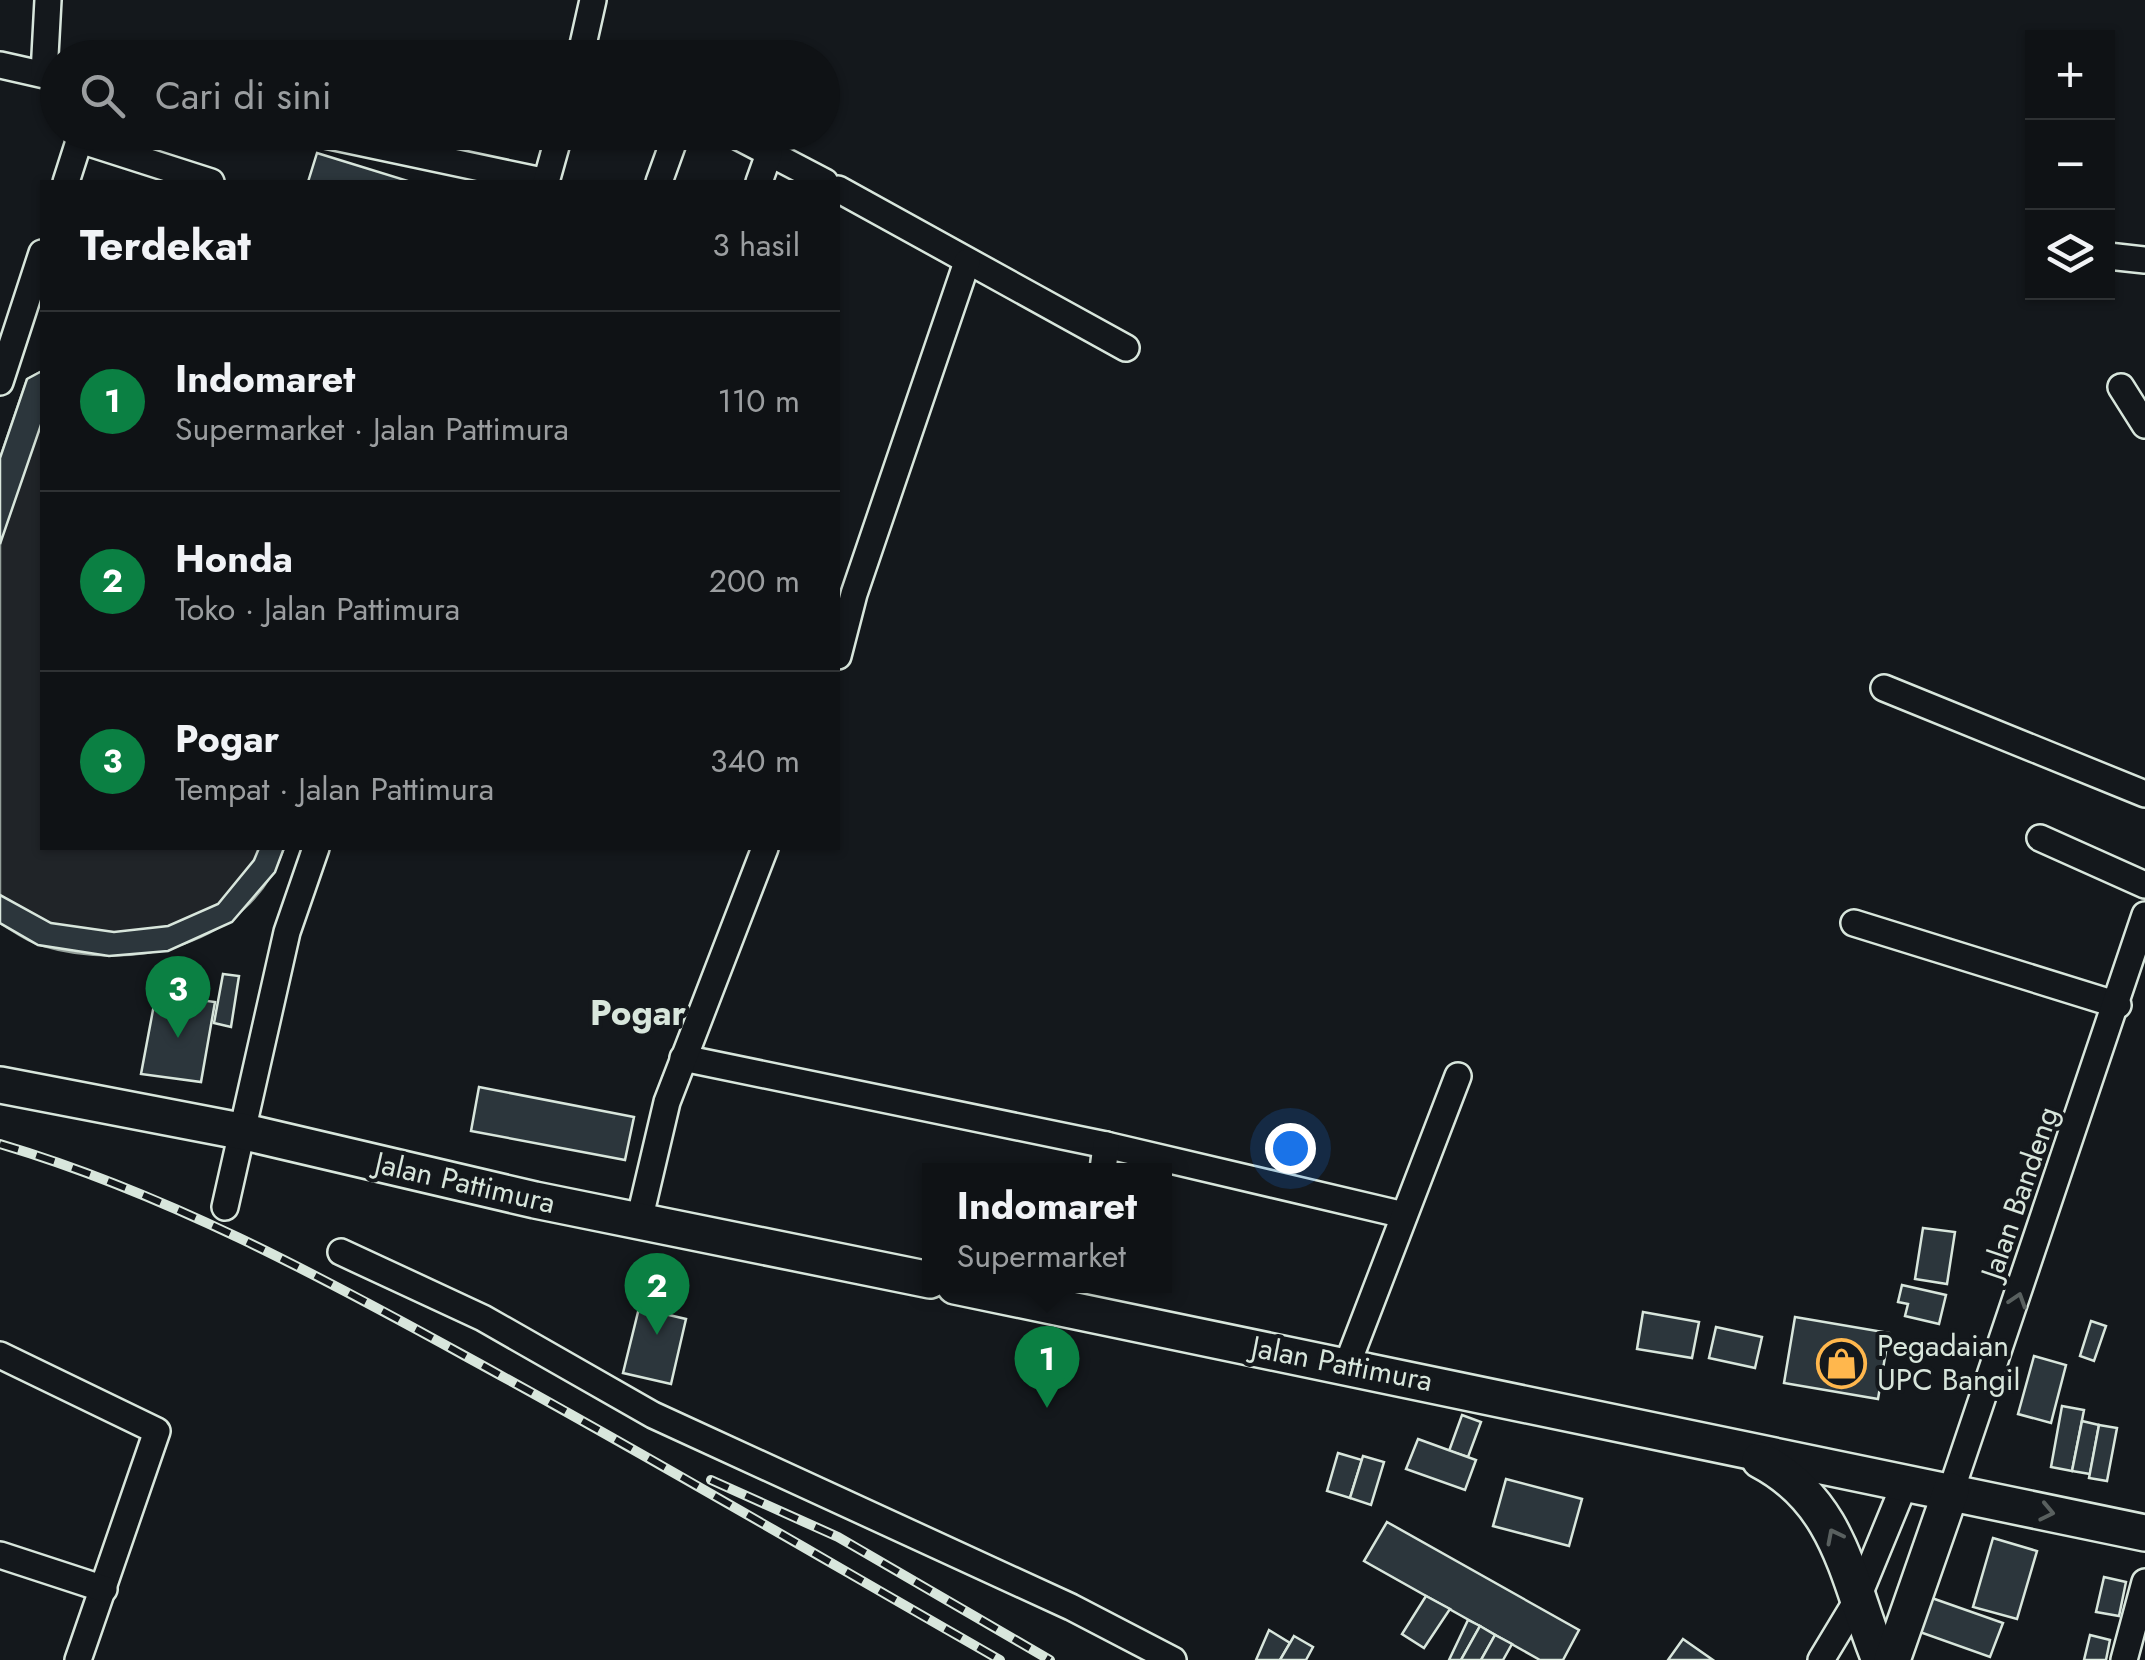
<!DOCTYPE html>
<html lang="id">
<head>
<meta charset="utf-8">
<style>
  body { margin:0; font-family:Jost,sans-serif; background:#181b1e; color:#f1f3f6 }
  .controls { position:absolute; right:30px; top:30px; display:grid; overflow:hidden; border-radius:0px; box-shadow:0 2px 8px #0004 }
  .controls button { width:90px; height:90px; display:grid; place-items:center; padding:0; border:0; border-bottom:2px solid #2f3234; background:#0f1215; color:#f1f3f6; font:50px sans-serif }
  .you { position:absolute; left:1290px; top:1148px; width:35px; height:35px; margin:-25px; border:8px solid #fff; border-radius:50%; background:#1a73e8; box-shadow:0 0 0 15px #1a73e833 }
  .badge { display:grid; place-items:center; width:65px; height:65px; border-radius:50%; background:#0b8043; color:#fff; font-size:32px; font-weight:700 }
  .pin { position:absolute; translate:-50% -82px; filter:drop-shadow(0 2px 5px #0008) }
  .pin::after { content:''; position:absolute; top:52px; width:35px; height:30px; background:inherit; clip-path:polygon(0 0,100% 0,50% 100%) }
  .popup { position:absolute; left:922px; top:1163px; width:250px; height:130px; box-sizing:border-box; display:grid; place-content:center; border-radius:0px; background:#0f1215; filter:drop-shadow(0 2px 8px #0005); font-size:32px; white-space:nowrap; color:#9b9ea0 }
  .popup b { font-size:38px; color:#f1f3f6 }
  .popup::after { content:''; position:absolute; left:50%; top:100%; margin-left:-20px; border:20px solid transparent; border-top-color:#0f1215 }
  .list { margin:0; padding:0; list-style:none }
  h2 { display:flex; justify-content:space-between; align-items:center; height:130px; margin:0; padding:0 40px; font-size:42px }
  h2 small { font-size:32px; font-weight:400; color:#9b9ea0 }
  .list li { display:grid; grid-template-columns:65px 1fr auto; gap:30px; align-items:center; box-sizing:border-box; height:180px; padding:0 40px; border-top:2px solid #2f3234 }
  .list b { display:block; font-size:38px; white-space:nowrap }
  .list p { margin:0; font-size:32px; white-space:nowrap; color:#9b9ea0 }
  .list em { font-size:32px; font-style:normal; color:#9b9ea0 }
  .icon { flex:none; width:55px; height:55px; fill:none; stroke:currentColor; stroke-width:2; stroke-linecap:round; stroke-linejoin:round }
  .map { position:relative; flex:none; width:2145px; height:1660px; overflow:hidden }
  .search { position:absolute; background:#0f1215; box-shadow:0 2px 8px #0004; left:40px; top:40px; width:800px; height:110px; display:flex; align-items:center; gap:25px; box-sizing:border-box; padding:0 35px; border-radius:55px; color:#9b9ea0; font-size:38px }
  .panel { position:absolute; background:#0f1215; box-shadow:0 2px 8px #0004; left:40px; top:180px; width:800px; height:670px; border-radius:0px }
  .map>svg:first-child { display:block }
  .green { fill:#202428; stroke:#939e99; stroke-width:2.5 }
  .building { fill:#2c363c; stroke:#d8e6dc; stroke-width:2.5 }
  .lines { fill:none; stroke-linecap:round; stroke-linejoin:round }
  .minor-casing { stroke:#d8e6dc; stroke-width:30 }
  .highway-casing { stroke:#d8e6dc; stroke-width:40 }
  .minor { stroke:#14181c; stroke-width:25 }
  .highway { stroke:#14181c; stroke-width:35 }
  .rail-casing { stroke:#d8e6dc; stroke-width:10 }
  .rail { stroke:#14181c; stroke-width:6; stroke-dasharray:19; stroke-linecap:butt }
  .oneway { stroke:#59605f }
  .labels { text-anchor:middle; stroke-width:8; stroke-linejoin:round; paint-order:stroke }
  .street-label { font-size:30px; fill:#d8e6dc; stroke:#14181c }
  .poi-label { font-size:30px; fill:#d8e6dc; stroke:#14181c; text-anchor:start }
  .quarter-label { font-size:35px; font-weight:bold; fill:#d8e6dc; stroke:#14181c }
</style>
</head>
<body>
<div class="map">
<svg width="2145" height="1660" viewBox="0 0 2145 1660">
  <rect width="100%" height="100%" fill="#14181c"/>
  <path class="green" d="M42 371V848H284C249 946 133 973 40 945 26 941 12 930 0 923V458L27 379Z"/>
  <g class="building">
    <polygon points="317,153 408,181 407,182 308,182"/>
    <polygon points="42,371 42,422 0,544 0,458 27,379"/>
    <polygon points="259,848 284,848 275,872 232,922 168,951 109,956 38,945 0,923 0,895 51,923 114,932 168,926 218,904 254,860"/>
    <polygon points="223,974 239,976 231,1027 214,1023"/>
    <polygon points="156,994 215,1002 201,1082 141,1074"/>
    <polygon points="479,1087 634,1117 625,1160 471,1131"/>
    <polygon points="1923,1228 1955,1232 1947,1284 1915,1279"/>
    <polygon points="1902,1285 1946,1295 1939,1324 1905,1316 1908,1304 1898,1302"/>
    <polygon points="639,1308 686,1319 671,1384 623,1373"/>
    <polygon points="1643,1312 1699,1322 1692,1358 1637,1349"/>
    <polygon points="1795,1317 1889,1333 1878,1399 1784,1383"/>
    <polygon points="2091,1321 2106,1326 2094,1361 2080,1356"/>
    <polygon points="1716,1327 1762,1337 1755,1368 1709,1358"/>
    <polygon points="2034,1356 2066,1365 2051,1423 2018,1414"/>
    <polygon points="2062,1406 2084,1410 2072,1471 2051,1467"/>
    <polygon points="1462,1415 1481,1422 1468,1457 1449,1451"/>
    <polygon points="2082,1421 2099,1425 2090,1474 2072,1471"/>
    <polygon points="2099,1425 2117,1428 2107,1481 2089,1478"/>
    <polygon points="1418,1439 1476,1460 1465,1490 1406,1469"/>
    <polygon points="1338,1453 1362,1460 1350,1498 1327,1491"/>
    <polygon points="1363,1456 1384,1462 1371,1505 1350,1498"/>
    <polygon points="1506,1479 1582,1499 1569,1546 1493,1526"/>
    <polygon points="1387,1522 1579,1630 1563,1660 1540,1660 1364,1561"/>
    <polygon points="1993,1538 2037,1551 2017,1619 1973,1607"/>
    <polygon points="2104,1577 2126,1582 2119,1616 2096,1612"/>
    <polygon points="1426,1596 1450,1609 1424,1648 1402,1634"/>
    <polygon points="1929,1597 2003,1623 1990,1657 1917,1631"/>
    <polygon points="1468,1620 1480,1626 1461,1660 1449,1660"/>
    <polygon points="1480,1626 1495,1635 1481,1660 1461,1660"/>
    <polygon points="1269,1630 1290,1643 1280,1660 1256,1660"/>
    <polygon points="1495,1635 1512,1644 1503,1660 1481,1660"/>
    <polygon points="2090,1635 2110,1640 2106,1660 2084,1660"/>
    <polygon points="1294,1636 1313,1647 1306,1660 1280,1660"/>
    <polygon points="1683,1639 1713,1660 1668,1660"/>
  </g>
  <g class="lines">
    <defs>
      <g id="minor">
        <polyline points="580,58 593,0"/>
        <polyline points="0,65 58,78"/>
        <polyline points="44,74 48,0"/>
        <polyline points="311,132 547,182"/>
        <polyline points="729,132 825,182"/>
        <polyline points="80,140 211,182"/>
        <polyline points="66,182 82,132"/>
        <polyline points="546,182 560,132"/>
        <polyline points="659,182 677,132"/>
        <polyline points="759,182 769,154"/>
        <polyline points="838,189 1126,348"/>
        <polyline points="2108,256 2145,260"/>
        <polyline points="0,382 42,253"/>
        <polyline points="2121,387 2145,425"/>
        <polyline points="838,656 854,594 967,262"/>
        <polyline points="1884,688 2145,794"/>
        <polyline points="2040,838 2145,885"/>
        <polyline points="1854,923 2118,1005"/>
        <polyline points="683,1058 1106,1145 1404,1215"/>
        <polyline points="1103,1170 1106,1145"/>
        <polyline points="225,1207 287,932 316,848"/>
        <polyline points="639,1221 667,1102 765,848"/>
        <polyline points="341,1252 483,1318 653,1415 1071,1607 1173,1660"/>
        <polyline points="0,1355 157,1431 78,1660"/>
        <polyline points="1347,1365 1458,1076"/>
        <polyline points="1951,1491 2145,915"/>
        <polyline points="0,1555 104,1589"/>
        <polyline points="1821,1660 1856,1602 1905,1483"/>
        <polyline points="2124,1660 2145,1582"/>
      </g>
      <g id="highway">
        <polyline points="0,1085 245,1132 535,1200 930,1280"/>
        <polyline points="955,1286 2145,1533"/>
        <path d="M1760 1460C1842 1503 1848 1582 1880 1660"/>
        <polyline points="1892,1660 1951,1491"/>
      </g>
    </defs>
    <use href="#minor" class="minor-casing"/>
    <use href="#highway" class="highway-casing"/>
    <use href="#minor" class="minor"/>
    <use href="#highway" class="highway"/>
    <defs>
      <g id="rail">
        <path d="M0 1144C165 1193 316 1274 467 1357 647 1455 823 1559 1000 1660"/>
        <polyline points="711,1480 838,1537 1050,1660"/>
      </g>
    </defs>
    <use href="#rail" class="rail-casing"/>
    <use href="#rail" class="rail"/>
  </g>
  <defs><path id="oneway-chevron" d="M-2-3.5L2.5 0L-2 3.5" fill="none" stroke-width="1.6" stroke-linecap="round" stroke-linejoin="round" transform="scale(2.5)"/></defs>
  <g class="oneway">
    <use href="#oneway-chevron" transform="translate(2018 1300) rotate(-72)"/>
    <use href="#oneway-chevron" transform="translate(2047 1512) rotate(12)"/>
    <use href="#oneway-chevron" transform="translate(1834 1536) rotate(-117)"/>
  </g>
  <defs>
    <symbol id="shop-ring" viewBox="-11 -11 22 22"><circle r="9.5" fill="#14181c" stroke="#ffb74d" stroke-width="1.5"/><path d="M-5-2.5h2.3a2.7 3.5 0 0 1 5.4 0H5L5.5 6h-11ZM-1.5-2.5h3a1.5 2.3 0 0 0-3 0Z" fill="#ffb74d"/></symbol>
  </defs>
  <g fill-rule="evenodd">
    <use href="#shop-ring" x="1814" y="1336" width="55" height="55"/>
  </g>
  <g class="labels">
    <g class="street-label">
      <text transform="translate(465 1183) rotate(13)" y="10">Jalan Pattimura</text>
      <text transform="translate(2020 1193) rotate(-71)" y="10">Jalan Bandeng</text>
      <text transform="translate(1342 1364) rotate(11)" y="10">Jalan Pattimura</text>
    </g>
    <g class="poi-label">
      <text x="1877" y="1356">Pegadaian<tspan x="1877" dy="34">UPC Bangil</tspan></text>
    </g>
    <g class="quarter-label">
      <text x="638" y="1025">Pogar</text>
    </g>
  </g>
</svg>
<div class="controls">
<button>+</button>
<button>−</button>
<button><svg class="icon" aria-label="layers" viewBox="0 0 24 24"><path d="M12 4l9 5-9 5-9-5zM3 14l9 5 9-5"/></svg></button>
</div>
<div class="you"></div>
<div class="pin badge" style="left:1047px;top:1408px">1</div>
<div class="popup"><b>Indomaret</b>Supermarket</div>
<div class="pin badge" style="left:657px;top:1335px">2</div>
<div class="pin badge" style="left:178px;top:1038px">3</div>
<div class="search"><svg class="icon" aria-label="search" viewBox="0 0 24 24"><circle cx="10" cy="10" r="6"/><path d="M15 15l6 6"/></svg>Cari di sini</div>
<section class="panel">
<h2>Terdekat<small>3 hasil</small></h2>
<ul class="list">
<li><span class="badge">1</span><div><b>Indomaret</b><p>Supermarket · Jalan Pattimura</p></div><em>110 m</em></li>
<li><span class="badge">2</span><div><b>Honda</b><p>Toko · Jalan Pattimura</p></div><em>200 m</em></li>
<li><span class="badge">3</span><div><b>Pogar</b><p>Tempat · Jalan Pattimura</p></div><em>340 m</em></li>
</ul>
</section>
</div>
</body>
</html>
